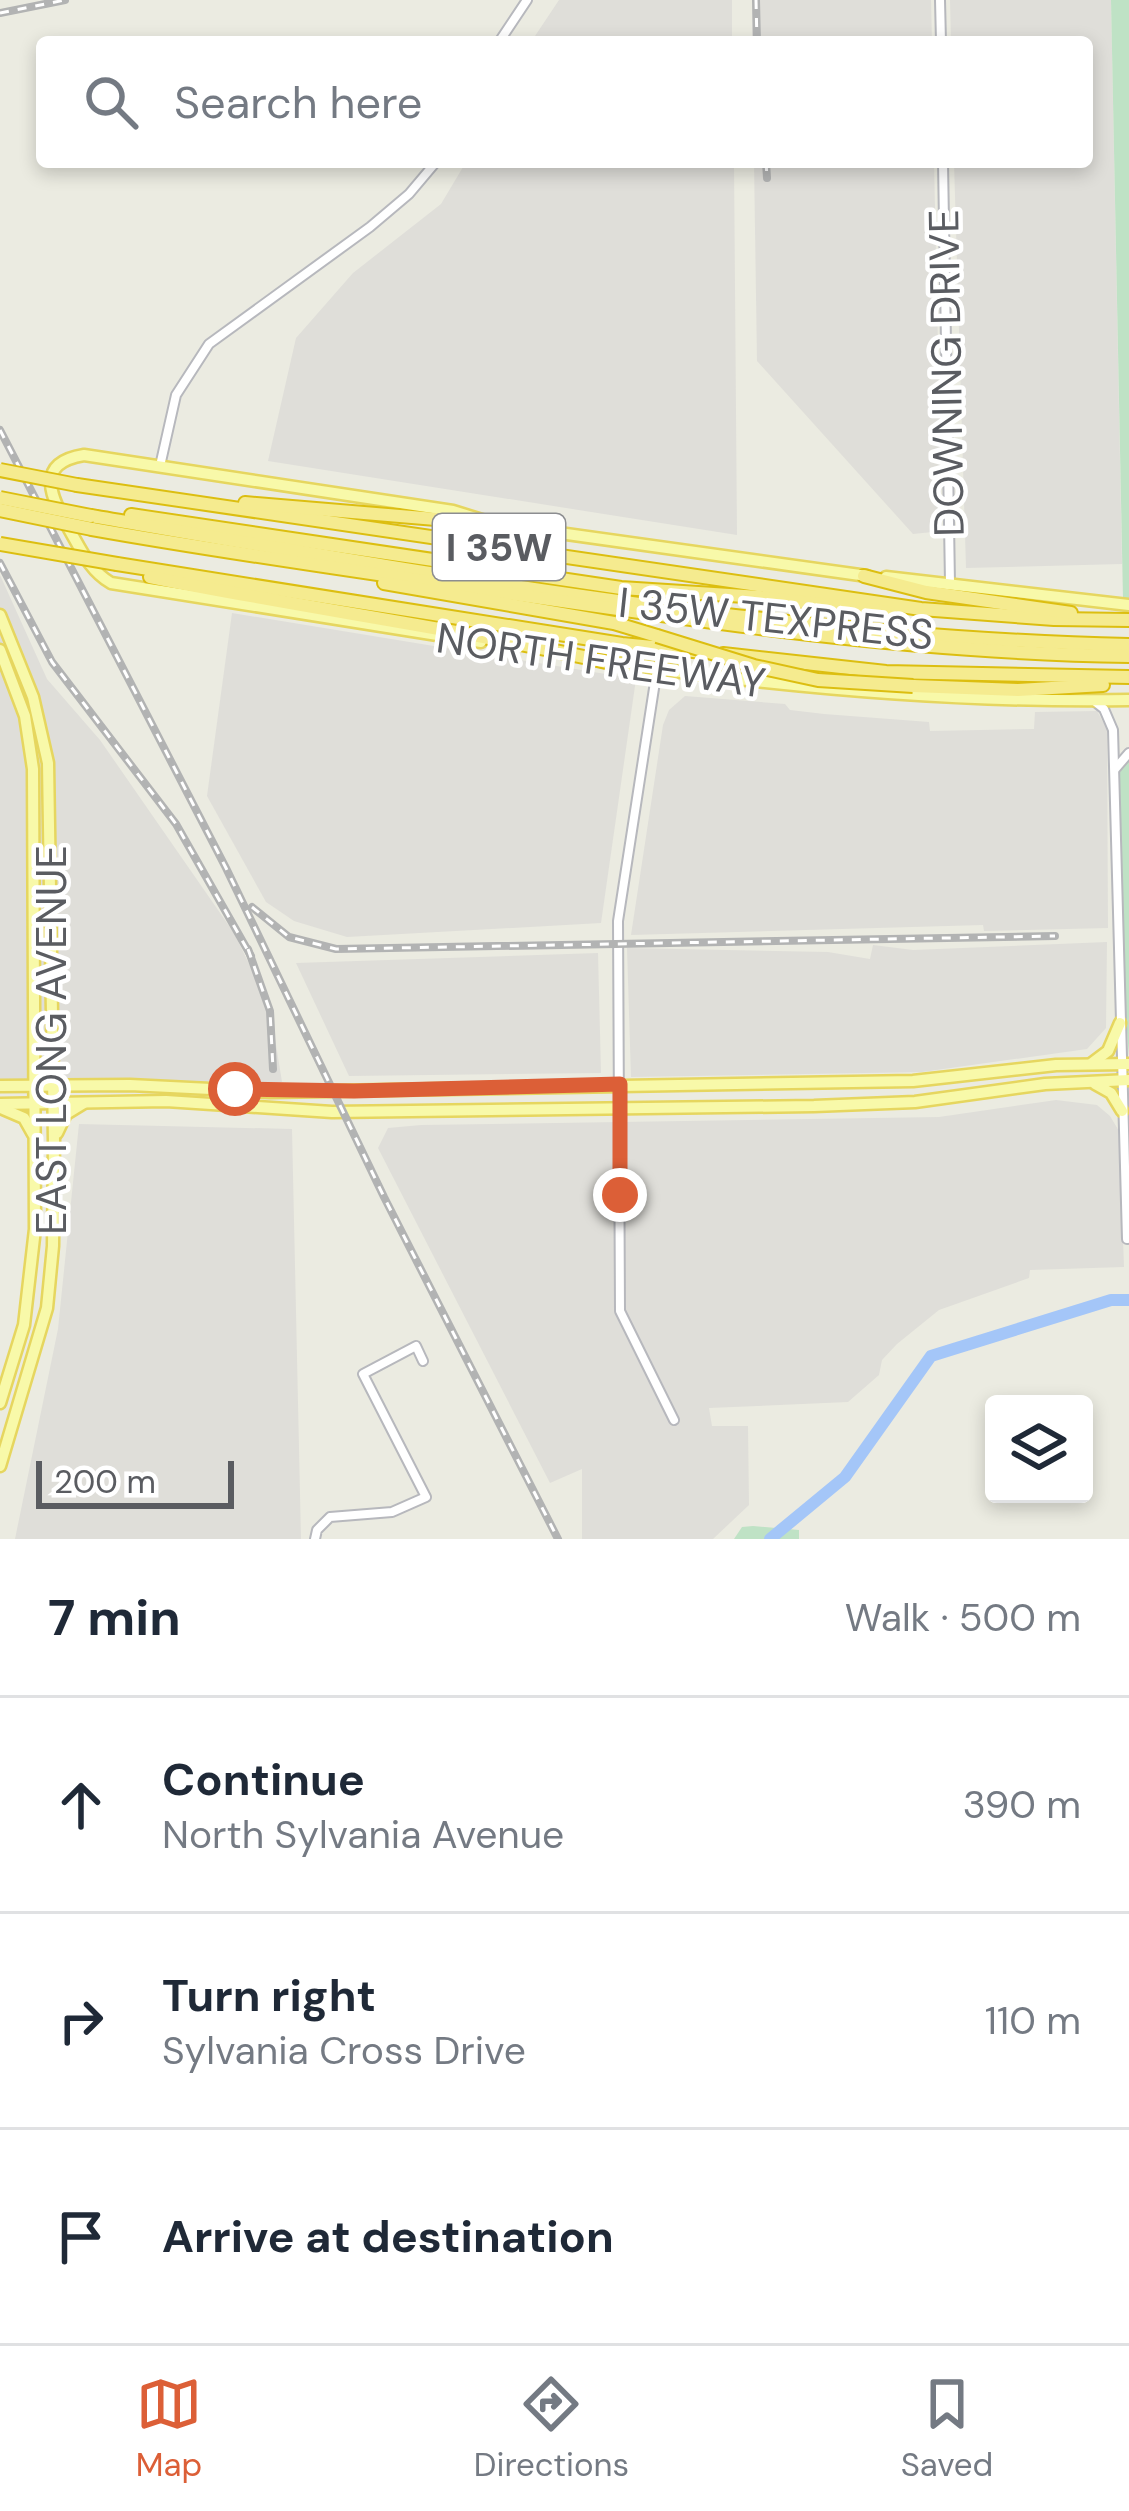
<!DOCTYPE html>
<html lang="en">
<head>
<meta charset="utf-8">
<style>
  body { margin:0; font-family:"DM Sans",sans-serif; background:#f2f2f3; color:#1f2937 }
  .controls { position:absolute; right:36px; bottom:36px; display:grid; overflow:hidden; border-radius:12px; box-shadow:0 6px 18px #0003 }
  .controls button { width:108px; height:108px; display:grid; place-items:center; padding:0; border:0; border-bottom:3px solid #e0e1e3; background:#fff; color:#1f2937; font:60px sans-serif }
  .scale { position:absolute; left:36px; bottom:30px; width:198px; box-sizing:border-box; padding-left:12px; border:6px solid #5a5c61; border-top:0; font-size:33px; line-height:42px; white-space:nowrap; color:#5a5c61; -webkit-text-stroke:9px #fff; paint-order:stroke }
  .stop { position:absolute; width:36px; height:36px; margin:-27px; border:9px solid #dc5f37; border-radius:50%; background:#fff }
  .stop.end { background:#dc5f37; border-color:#fff; box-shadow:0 3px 12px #0008 }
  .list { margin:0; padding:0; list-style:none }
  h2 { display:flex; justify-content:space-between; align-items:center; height:156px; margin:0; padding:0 48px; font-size:51px }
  h2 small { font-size:39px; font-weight:400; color:#747a83 }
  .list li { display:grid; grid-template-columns:78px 1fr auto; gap:36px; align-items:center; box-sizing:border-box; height:216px; padding:0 48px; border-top:3px solid #e0e1e3 }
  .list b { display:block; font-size:45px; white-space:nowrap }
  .list p { margin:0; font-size:39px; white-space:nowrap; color:#747a83 }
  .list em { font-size:39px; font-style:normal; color:#747a83 }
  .icon { flex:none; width:66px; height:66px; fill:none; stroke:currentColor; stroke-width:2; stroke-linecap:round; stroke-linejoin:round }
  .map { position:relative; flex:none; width:1129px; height:1539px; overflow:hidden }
  .search { position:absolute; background:#fff; box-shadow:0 6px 18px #0003; left:36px; right:36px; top:36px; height:132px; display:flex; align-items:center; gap:30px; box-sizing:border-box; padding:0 42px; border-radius:12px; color:#747a83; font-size:45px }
  .sheet { height:804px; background:#fff }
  nav { display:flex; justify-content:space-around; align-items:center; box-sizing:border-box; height:168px; border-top:3px solid #e0e1e3; background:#fff; font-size:33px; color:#747a83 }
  nav a { display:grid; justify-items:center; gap:6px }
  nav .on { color:#dc5f37 }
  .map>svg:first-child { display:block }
  .industrial { fill:#dfded9 }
  .green { fill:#bfe2c5 }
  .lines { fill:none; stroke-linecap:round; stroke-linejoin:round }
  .river { stroke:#a4c6f8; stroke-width:12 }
  .minor-casing { stroke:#b7b8bd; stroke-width:12 }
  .major-casing { stroke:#e6d65f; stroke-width:15 }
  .highway-casing { stroke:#dcbe10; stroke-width:16 }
  .minor { stroke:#fff; stroke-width:8 }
  .major { stroke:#f8f9a9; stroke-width:10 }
  .highway { stroke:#f5eb8f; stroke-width:12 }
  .rail-casing { stroke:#b2b3b3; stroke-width:8 }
  .rail { stroke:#fff; stroke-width:3; stroke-dasharray:9; stroke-linecap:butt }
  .highway-bridge-casing { stroke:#dcbe10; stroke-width:16; stroke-linecap:butt }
  .highway-bridge { stroke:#f5eb8f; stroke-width:12 }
  .route { stroke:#dc5f37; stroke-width:15 }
  .labels { text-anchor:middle; stroke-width:9; stroke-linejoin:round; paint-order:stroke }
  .shield { fill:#fff; stroke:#8c8d90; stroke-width:3 }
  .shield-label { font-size:39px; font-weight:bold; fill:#5a5c61 }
  .street-label { font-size:42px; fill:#5a5c61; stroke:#fff }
</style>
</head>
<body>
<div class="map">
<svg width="1129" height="1539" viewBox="0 0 1129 1539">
  <rect width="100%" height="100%" fill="#ebebe1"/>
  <g class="industrial">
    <polygon points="559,0 732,0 732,42 531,42"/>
    <polygon points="752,0 931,0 932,42 752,42"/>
    <polygon points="950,0 1111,0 1122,564 966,568 954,162 1087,162 1087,42 951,42"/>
    <polygon points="466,162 734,162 737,535 268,461 296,338 353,273 441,204"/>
    <polygon points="754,162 934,162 942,531 913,534 757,361"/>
    <polygon points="0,575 47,679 100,740 234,933 270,1007 282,1082 0,1081"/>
    <polygon points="232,613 636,679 601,923 347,937 294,921 266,902 207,796"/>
    <polygon points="685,696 785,704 790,710 824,714 929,722 930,731 1034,729 1035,712 1097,711 1107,729 1108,928 984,931 983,925 631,935 663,725 669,710"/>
    <polygon points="1107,942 1106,1028 1087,1049 922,1072 631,1077 627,948 828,952 870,959 873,945 913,950"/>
    <polygon points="598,953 601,1073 349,1076 296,963"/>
    <polygon points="1056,1100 1097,1105 1110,1116 1119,1131 1124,1267 1030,1270 1029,1278 939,1310 897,1344 882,1360 879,1375 848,1402 709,1408 712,1426 748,1426 749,1505 713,1539 582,1539 582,1469 550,1483 378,1148 388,1128 421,1125 939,1117"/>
    <polygon points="79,1124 292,1129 301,1539 15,1539 58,1329"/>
  </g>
  <g class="green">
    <polygon points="1111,0 1129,0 1129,599 1123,599"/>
    <polygon points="1129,757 1129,1057 1122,961 1119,774"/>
    <polygon points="753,1526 799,1530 799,1539 734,1539 742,1527"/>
  </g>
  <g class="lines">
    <polyline class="river" points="770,1539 845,1477 931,1356 1111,1300 1129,1300"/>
    <defs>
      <g id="minor">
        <polyline points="940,0 941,42"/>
        <polyline points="499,42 527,0"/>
        <polyline points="943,162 950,583"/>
        <polyline points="160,466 176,395 209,344 370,227 409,194 436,162"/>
        <polyline points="657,669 618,921 620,1311 674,1420"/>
        <polyline points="1094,701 1104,709 1113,730 1127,1239"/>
        <polyline points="1115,769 1129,753"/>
        <polyline points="315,1539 317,1530 330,1517 392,1512 426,1497 363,1374 416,1346 423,1361"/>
      </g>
      <g id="major">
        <polyline points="886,577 1129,605"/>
        <polyline points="0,615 33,697 48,763 54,1141 53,1246 47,1308 0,1466"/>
        <path d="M481 642 111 583C90 571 81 550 69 529 52 499 33 463 84 455L453 511 495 524 867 576"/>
        <polyline points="0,650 25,716 33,769 35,1229 24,1325 0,1403"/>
        <path d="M601 661C777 687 951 703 1129 700"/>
        <polyline points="1092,1063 1108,1051 1120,1023"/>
        <polyline points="1095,1084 1111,1093 1122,1111"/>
        <polyline points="0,1086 130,1085 270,1092 913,1081 1056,1065 1129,1064"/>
        <polyline points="0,1104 166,1101 332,1112 814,1106 915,1102 1045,1084 1129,1080"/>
        <polyline points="3,1109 24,1118 33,1134"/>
        <polyline points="57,1133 66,1114 84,1103"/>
      </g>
      <g id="highway">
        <polyline points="77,485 921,609 1054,619 1129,620"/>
        <polyline points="245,503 495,524"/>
        <polyline points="131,515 621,588 760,597 890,612"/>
        <path d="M91 516C435 575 780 637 1129 645"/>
        <path d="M92 529C221 552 350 570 479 589 695 621 910 653 1129 656"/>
        <polyline points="117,564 622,644 703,652"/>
        <polyline points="864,576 926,592 1071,613"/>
        <path d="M150 577C302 608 455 628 606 662"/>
        <polyline points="384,583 614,623 657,636"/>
        <polyline points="723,654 886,672 1129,677"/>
        <polyline points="913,686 1018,690 1103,685"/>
      </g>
    </defs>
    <use href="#minor" class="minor-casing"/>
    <use href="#major" class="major-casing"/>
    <use href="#highway" class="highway-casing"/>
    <use href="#minor" class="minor"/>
    <use href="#major" class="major"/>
    <use href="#highway" class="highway"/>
    <defs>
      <g id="rail">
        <polyline points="756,0 757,42"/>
        <polyline points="0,13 65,0"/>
        <polyline points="766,162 767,178"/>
        <polyline points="0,430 226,868 384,1197 558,1539"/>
        <polyline points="0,563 52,662 176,824 251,956"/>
        <polyline points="252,907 289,937 336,949 1055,936"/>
        <polyline points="248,949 270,1011 273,1069"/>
      </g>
    </defs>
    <use href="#rail" class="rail-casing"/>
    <use href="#rail" class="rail"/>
    <defs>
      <g id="highway-bridge">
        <polyline points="0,470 77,485"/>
        <polyline points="0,498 91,516"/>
        <polyline points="0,510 92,529"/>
        <polyline points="0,544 117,564"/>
        <polyline points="657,636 754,666 818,680 913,686"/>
      </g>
    </defs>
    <use href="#highway-bridge" class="highway-bridge-casing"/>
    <use href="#highway-bridge" class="highway-bridge"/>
  </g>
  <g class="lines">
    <polyline class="route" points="235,1089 354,1091 620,1084 620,1195"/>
  </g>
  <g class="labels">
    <rect class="shield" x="433" y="514" width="132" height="66" rx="9"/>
    <g class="shield-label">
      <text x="499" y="561">I 35W</text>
    </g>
    <g class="street-label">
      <text transform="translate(946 373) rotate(-91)" y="15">DOWNING DRIVE</text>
      <text transform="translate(776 618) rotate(6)" y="15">I 35W TEXPRESS</text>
      <text transform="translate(601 660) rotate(8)" y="15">NORTH FREEWAY</text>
      <text transform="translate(51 1040) rotate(-90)" y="15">EAST LONG AVENUE</text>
    </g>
  </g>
</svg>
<div class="controls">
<button><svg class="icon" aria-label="layers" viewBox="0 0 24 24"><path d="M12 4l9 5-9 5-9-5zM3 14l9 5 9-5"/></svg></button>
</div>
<div class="scale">200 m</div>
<div class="stop" style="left:235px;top:1089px"></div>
<div class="stop end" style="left:620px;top:1195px"></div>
<div class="search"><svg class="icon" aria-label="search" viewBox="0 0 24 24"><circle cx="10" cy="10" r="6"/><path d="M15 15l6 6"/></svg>Search here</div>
</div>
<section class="sheet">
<h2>7 min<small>Walk · 500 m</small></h2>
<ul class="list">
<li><svg class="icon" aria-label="ahead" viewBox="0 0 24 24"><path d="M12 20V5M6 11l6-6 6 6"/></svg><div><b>Continue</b><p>North Sylvania Avenue</p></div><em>390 m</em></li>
<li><svg class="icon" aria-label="right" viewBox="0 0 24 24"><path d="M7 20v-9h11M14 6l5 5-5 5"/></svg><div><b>Turn right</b><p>Sylvania Cross Drive</p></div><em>110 m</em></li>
<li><svg class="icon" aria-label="arrive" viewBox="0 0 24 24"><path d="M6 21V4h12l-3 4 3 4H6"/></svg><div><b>Arrive at destination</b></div></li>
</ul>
</section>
<nav>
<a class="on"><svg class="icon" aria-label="map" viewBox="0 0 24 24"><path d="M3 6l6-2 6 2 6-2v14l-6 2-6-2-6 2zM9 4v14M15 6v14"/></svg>Map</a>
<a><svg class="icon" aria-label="directions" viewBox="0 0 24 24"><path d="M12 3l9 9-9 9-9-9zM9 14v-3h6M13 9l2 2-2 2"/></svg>Directions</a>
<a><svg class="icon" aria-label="saved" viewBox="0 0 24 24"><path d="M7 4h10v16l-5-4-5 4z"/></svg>Saved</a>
</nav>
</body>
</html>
